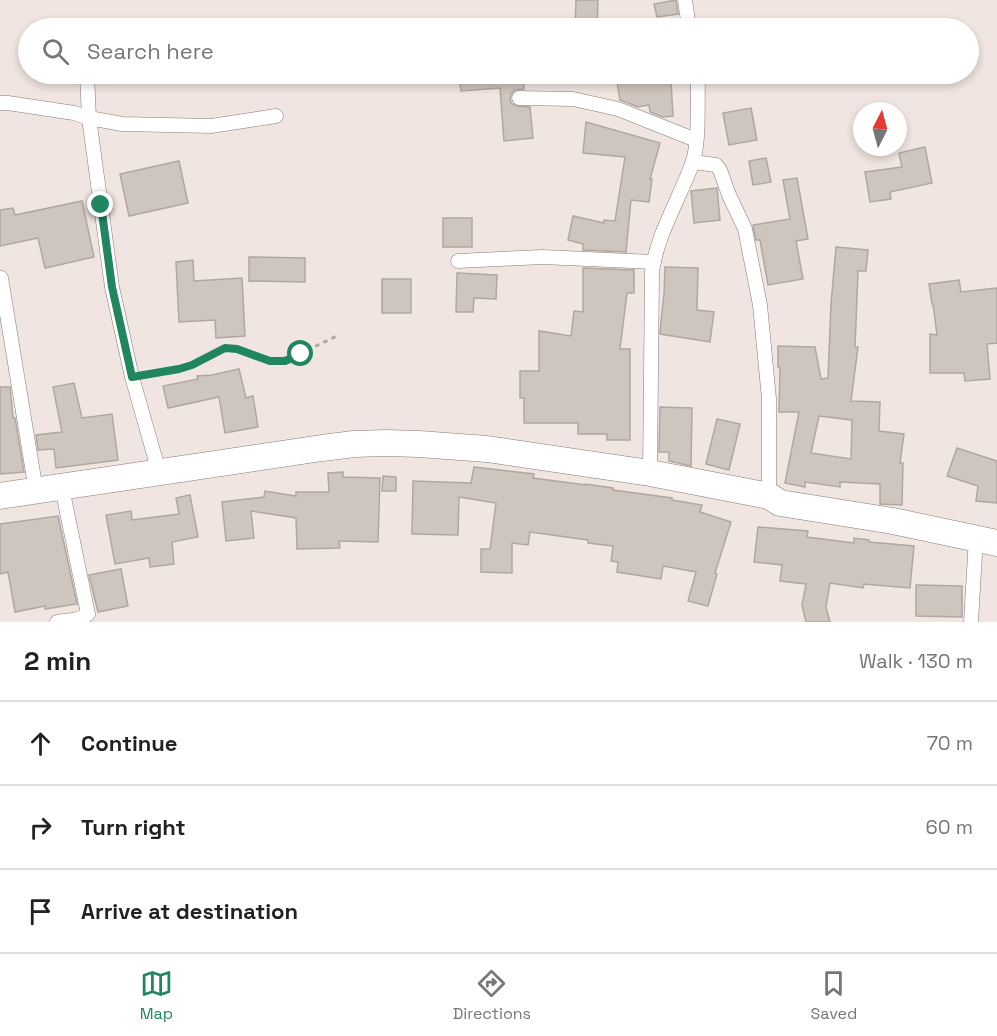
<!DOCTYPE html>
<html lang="en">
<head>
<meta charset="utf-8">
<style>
  body { margin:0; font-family:"Space Grotesk",sans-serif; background:#f6f6f6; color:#222 }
  .compass { position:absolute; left:853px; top:102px; width:54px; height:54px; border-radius:50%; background:#fff; box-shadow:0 3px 9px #0003; rotate:6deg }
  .stop { position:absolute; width:18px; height:18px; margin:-14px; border:4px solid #208660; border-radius:50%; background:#fff }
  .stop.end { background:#208660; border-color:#fff; box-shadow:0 2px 6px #0008 }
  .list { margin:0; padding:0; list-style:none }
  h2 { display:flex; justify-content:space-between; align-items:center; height:78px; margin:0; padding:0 24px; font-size:26px }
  h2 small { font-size:20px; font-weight:400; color:#767676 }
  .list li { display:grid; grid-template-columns:39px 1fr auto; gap:18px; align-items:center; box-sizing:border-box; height:84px; padding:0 24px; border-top:2px solid #e0e0e0 }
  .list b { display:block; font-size:22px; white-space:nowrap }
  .list em { font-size:20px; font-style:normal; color:#767676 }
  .icon { flex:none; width:33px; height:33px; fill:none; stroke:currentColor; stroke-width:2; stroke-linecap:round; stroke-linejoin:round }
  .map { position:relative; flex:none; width:997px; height:622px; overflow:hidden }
  .search { position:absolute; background:#fff; box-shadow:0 3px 9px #0003; left:18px; right:18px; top:18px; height:66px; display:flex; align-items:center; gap:15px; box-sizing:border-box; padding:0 21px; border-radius:33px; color:#767676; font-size:22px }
  .sheet { height:330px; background:#fff }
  nav { display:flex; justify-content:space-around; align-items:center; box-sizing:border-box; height:84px; border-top:2px solid #e0e0e0; background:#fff; font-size:16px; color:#767676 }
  nav a { display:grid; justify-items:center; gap:3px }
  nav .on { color:#208660 }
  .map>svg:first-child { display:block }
  .building { fill:#cfc5bf; stroke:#b1a7a2; stroke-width:1.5; fill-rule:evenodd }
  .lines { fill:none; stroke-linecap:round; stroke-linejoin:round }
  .street-casing { stroke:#857b77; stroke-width:15 }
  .highway-casing { stroke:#857b77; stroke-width:27 }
  .path { stroke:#b1a8a4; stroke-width:3; stroke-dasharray:4.5 4.5; stroke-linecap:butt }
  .street { stroke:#fff; stroke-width:14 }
  .highway { stroke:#fff; stroke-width:26 }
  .route { stroke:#208660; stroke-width:8 }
</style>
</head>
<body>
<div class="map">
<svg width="997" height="622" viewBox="0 0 997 622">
  <rect width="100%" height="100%" fill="#f0e5e0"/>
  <g class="building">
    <polygon points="576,0 598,0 597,28 575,28"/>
    <polygon points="676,0 678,14 657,17 654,4"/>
    <polygon points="459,74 523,74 524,89 514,90 511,94 510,98 511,103 515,106 530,107 533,138 504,141 500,88 461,91"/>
    <polygon points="637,79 637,83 671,81 673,116 663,117 650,112 649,105 638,107 620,100 617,82"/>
    <polygon points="751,108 757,140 729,145 723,113"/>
    <polygon points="586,122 660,143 650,179 652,179 649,202 631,200 626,252 583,250 583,244 568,240 573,216 604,223 604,220 615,221 625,157 583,153"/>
    <polygon points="925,147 932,183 890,192 891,199 870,202 865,172 902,167 899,153"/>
    <polygon points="766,158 771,182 753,185 749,161"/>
    <polygon points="179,161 188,203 129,216 120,174"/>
    <polygon points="797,178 808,239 796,241 803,279 768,285 760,240 756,240 753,225 790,219 783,180"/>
    <polygon points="717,188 720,220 694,223 691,191"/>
    <polygon points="82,201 94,257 45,268 38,238 0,246 0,210 13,208 15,215"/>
    <rect x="443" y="218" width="29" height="29"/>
    <path d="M836 247 868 250 866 271H858L855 347H858L851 401 880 402 879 431 904 434 900 463H903L902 505 880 504V484L840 482V487L805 482V487L785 483 799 412H779L780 367H778V346L815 347 821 379 828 378 831 304ZM819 416 852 420 851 459 811 453Z"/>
    <polygon points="249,257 305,258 305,282 249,281"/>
    <polygon points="193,260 194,281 242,278 245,336 216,338 215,320 179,322 176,262"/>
    <polygon points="665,267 698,268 697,310 714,312 710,342 660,334 661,321 664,294"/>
    <polygon points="583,268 634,270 634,293 627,293 620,349 630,349 630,440 607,440 607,434 578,434 578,423 524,423 524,398 520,398 520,371 539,371 539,331 571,336 574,311 583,312"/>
    <polygon points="457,273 497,275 496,299 474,298 473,312 456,312"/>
    <rect x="382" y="279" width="29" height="34"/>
    <polygon points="959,280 961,292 997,288 997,343 987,344 990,379 965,381 964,373 930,373 930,334 937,335 933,304 932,304 929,284"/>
    <polygon points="239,369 246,398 253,396 258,427 225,433 219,397 168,408 163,386 198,379 197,376 212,375"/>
    <polygon points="74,383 82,418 112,414 118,460 56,468 54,449 38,450 36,435 62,432 53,387"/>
    <polygon points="0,387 10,387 13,418 15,418 24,472 0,474"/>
    <polygon points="660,407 692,408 691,466 669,461 669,452 659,452"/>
    <polygon points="717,419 740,424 729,470 706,464"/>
    <polygon points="957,448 997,461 997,503 976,501 978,486 947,476"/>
    <polygon points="474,467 534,474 533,478 586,485 586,484 613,488 613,490 672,498 672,500 702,505 700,512 731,522 715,573 717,574 708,606 688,601 696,572 663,566 661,579 617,572 618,562 611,561 613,546 588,543 588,540 530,532 528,545 512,543 512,573 481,572 481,549 490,549 496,503 459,497 458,535 412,534 413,481 471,483"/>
    <polygon points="343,472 343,477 380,478 378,542 339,541 340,548 297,549 296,518 251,511 254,538 226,541 222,502 264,497 265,491 296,496 296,492 329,492 328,473"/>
    <polygon points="383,476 396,477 396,491 382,491"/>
    <polygon points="190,495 198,537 172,542 174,564 150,567 149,558 115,564 106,515 131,511 132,520 179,514 176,498"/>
    <polygon points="58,516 77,604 45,609 45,606 15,612 8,572 0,574 0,524"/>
    <polygon points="758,527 808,531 807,537 854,543 854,538 869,540 869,542 914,546 910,588 864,584 863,588 830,583 826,607 830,622 806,622 802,605 806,584 780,581 782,565 754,562"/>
    <polygon points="121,569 128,606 98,612 89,575"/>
    <polygon points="916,585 962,586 962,617 916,616"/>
  </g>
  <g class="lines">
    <defs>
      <g id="street">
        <polyline points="685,0 689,28"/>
        <polyline points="87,74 89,118 122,124 211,126 276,116"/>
        <polyline points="519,98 573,99 618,109 696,140"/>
        <polyline points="0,103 8,103 74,113 89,118 112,287 132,377 159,472"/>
        <polyline points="693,162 716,165 720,170 729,195 745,229 760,305 769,399 769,496"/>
        <polyline points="458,261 542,257 654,262"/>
        <polyline points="1,278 36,491"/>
        <path d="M650 473 652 272C657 234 679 200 692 164 700 142 697 105 698 81L696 74"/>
        <path d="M57 622C67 620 81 621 88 614L62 488"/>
        <polyline points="971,622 976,538"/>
      </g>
      <polyline id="highway" points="0,496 322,448 354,444 386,443 419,444 487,449 650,473 769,496 780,503 893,521 997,543"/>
    </defs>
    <use href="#street" class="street-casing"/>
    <use href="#highway" class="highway-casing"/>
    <polyline class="path" points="146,375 192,365 225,348 237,349 270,361 285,361 339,335"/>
    <use href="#street" class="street"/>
    <use href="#highway" class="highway"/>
  </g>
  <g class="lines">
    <polyline class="route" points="101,205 112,287 132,377 179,369 192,365 225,348 237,349 270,361 285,361 301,354"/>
  </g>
</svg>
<svg class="compass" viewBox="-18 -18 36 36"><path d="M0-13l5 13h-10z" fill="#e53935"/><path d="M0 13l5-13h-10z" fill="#767676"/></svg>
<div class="stop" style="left:301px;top:354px"></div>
<div class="stop end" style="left:101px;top:205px"></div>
<div class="search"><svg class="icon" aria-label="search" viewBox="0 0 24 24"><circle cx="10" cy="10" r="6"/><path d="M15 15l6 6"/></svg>Search here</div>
</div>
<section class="sheet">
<h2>2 min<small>Walk · 130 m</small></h2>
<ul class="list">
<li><svg class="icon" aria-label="ahead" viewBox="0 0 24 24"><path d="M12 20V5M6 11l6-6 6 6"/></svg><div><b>Continue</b></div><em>70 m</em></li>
<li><svg class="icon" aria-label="right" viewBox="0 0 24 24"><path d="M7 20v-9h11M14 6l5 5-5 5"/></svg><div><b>Turn right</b></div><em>60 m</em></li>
<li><svg class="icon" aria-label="arrive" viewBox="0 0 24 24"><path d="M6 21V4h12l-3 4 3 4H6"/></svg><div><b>Arrive at destination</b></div></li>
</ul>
</section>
<nav>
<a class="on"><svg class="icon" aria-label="map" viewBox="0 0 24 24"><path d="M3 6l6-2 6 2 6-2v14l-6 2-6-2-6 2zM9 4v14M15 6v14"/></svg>Map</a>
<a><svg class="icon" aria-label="directions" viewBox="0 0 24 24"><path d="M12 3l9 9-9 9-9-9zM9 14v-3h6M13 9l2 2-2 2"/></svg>Directions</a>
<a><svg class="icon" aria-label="saved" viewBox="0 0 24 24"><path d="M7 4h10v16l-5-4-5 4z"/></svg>Saved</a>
</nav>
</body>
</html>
